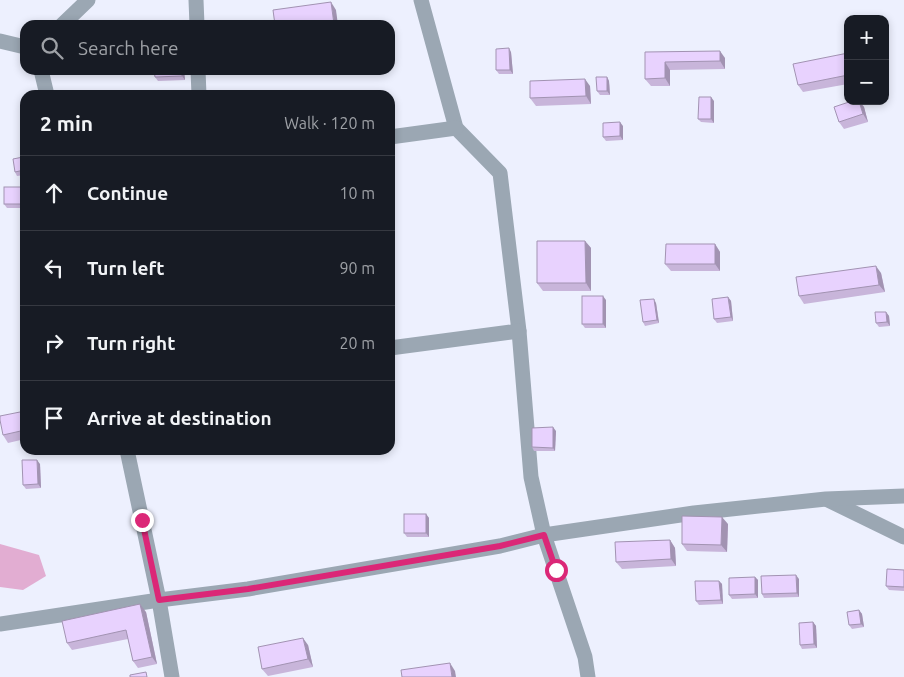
<!DOCTYPE html>
<html lang="en">
<head>
<meta charset="utf-8">
<style>
  body { margin:0; font-family:Ubuntu,sans-serif; background:#20242c; color:#f1f3f6 }
  .controls { position:absolute; right:15px; top:15px; display:grid; overflow:hidden; border-radius:10px; box-shadow:0 2px 8px #0003 }
  .controls button { width:45px; height:45px; display:grid; place-items:center; padding:0; border:0; border-bottom:1px solid #363941; background:#171b24; color:#f1f3f6; font:25px sans-serif }
  .stop { position:absolute; width:15px; height:15px; margin:-11px; border:4px solid #db2777; border-radius:50%; background:#fff }
  .stop.end { background:#db2777; border-color:#fff; box-shadow:0 1px 5px #0008 }
  .list { margin:0; padding:0; list-style:none }
  h2 { display:flex; justify-content:space-between; align-items:center; height:65px; margin:0; padding:0 20px; font-size:21px }
  h2 small { font-size:16px; font-weight:400; color:#9ea1a6 }
  .list li { display:grid; grid-template-columns:32px 1fr auto; gap:15px; align-items:center; box-sizing:border-box; height:75px; padding:0 20px; border-top:1px solid #363941 }
  .list b { display:block; font-size:19px; white-space:nowrap }
  .list em { font-size:16px; font-style:normal; color:#9ea1a6 }
  .icon { flex:none; width:28px; height:28px; fill:none; stroke:currentColor; stroke-width:2; stroke-linecap:round; stroke-linejoin:round }
  .map { position:relative; flex:none; width:904px; height:677px; overflow:hidden }
  .search { position:absolute; background:#171b24; box-shadow:0 2px 8px #0003; left:20px; top:20px; width:375px; height:55px; display:flex; align-items:center; gap:12px; box-sizing:border-box; padding:0 18px; border-radius:15px; color:#9ea1a6; font-size:19px }
  .panel { position:absolute; background:#171b24; box-shadow:0 2px 8px #0003; left:20px; top:90px; width:375px; height:365px; border-radius:15px }
  .map>svg:first-child { display:block }
  .green { fill:#e2add2 }
  .lines { fill:none; stroke-linecap:round; stroke-linejoin:round }
  .minor { stroke:#9ba7b3; stroke-width:15 }
  .wall { fill:#c8b5da }
  .shaded-wall { fill:#a293b2 }
  .building { fill:#e8d2fe; stroke:#a293b2 }
  .route { stroke:#db2777; stroke-width:6 }
</style>
</head>
<body>
<div class="map">
<svg width="904" height="677" viewBox="0 0 904 677">
  <rect width="100%" height="100%" fill="#edf0fe"/>
  <polygon class="green" points="0,544 39,555 46,576 23,590 0,587"/>
  <g class="lines">
    <g class="minor">
      <polyline points="196,0 197,25"/>
      <polyline points="421,0 456,128 500,173 519,331 531,477 544,535 585,657 588,677"/>
      <polyline points="62,25 88,0"/>
      <polyline points="0,41 25,47"/>
      <polyline points="41,70 47,95"/>
      <polyline points="198,70 199,95"/>
      <polyline points="390,137 456,128"/>
      <polyline points="390,348 519,331"/>
      <polyline points="127,450 159,600 172,677"/>
      <polyline points="828,500 904,537"/>
      <polyline points="0,624 159,600 248,589 500,546 544,535 694,513 826,499 904,496"/>
    </g>
  </g>
  <g class="wall">
    <polygon points="511,52 513,74 499,74 496,70"/>
    <polygon points="645,52 725,58 725,69 670,70 670,86 651,86 645,79"/>
    <polygon points="848,54 848,84 803,92 798,85"/>
    <polygon points="184,70 185,80 158,81 155,77"/>
    <polygon points="607,77 609,81 610,95 600,95 597,91"/>
    <polygon points="590,86 591,104 536,106 530,98"/>
    <polygon points="714,101 714,123 701,122 698,119"/>
    <polygon points="852,101 859,101 864,107 868,122 844,129 839,122"/>
    <polygon points="623,126 623,140 606,141 603,137"/>
    <polygon points="25,161 25,175 17,176 15,172"/>
    <polygon points="25,187 25,208 7,208 4,204"/>
    <polygon points="585,241 591,248 591,291 543,291 537,283"/>
    <polygon points="715,244 720,252 720,271 671,271 665,264"/>
    <polygon points="881,273 885,292 804,304 799,296"/>
    <polygon points="728,297 731,301 733,321 717,323 714,319"/>
    <polygon points="606,300 606,328 585,328 582,324"/>
    <polygon points="656,303 659,323 645,326 643,322"/>
    <polygon points="886,312 889,316 890,326 879,327 876,323"/>
    <polygon points="25,411 25,439 8,443 3,435"/>
    <polygon points="556,431 555,451 534,451 532,447"/>
    <polygon points="40,464 41,488 26,489 23,485"/>
    <polygon points="426,514 429,518 429,537 407,537 404,533"/>
    <polygon points="728,524 727,552 687,551 682,544"/>
    <polygon points="670,540 675,548 676,566 622,569 616,562"/>
    <polygon points="904,570 904,591 889,590 886,586"/>
    <polygon points="755,577 758,580 758,598 732,599 729,595"/>
    <polygon points="799,579 799,597 764,598 762,594"/>
    <polygon points="719,581 722,584 723,604 699,605 696,601"/>
    <polygon points="859,610 862,614 864,627 852,629 849,625"/>
    <polygon points="146,612 157,664 138,668 133,661 128,639 72,650 67,643"/>
    <polygon points="813,622 816,626 817,648 802,649 800,645"/>
    <polygon points="308,645 313,667 268,676 262,669"/>
  </g>
  <g class="shaded-wall">
    <polygon points="331,2 336,10 338,25 335,25 334,24"/>
    <polygon points="509,48 511,52 513,74 510,70"/>
    <polygon points="720,51 725,58 725,69 720,61"/>
    <polygon points="665,62 670,70 670,86 665,78"/>
    <polygon points="182,70 184,70 185,80 182,76"/>
    <polygon points="607,77 609,81 610,95 607,91"/>
    <polygon points="585,79 590,86 591,104 586,96"/>
    <polygon points="711,97 714,101 714,123 711,119"/>
    <polygon points="859,101 864,107 868,122 863,114"/>
    <polygon points="620,122 623,126 623,140 620,136"/>
    <polygon points="23,157 25,161 25,172 24,170"/>
    <polygon points="585,241 591,248 591,291 586,283"/>
    <polygon points="715,244 720,252 720,271 715,264"/>
    <polygon points="876,266 881,273 885,292 879,285"/>
    <polygon points="603,296 606,300 606,328 603,324"/>
    <polygon points="728,297 731,301 733,321 731,317"/>
    <polygon points="654,299 656,303 659,323 657,320"/>
    <polygon points="886,312 889,316 890,326 887,322"/>
    <polygon points="553,427 556,431 555,451 553,448"/>
    <polygon points="37,460 40,464 41,488 38,484"/>
    <polygon points="426,514 429,518 429,537 426,533"/>
    <polygon points="722,517 728,524 727,552 721,545"/>
    <polygon points="670,540 675,548 676,566 671,559"/>
    <polygon points="796,575 799,579 799,597 797,593"/>
    <polygon points="755,577 758,580 758,598 755,594"/>
    <polygon points="719,581 722,584 723,604 721,600"/>
    <polygon points="140,604 146,612 157,664 152,657"/>
    <polygon points="859,610 862,614 864,627 861,624"/>
    <polygon points="813,622 816,626 817,648 814,644"/>
    <polygon points="303,638 308,645 313,667 308,659"/>
    <polygon points="450,663 455,671 456,677 452,677"/>
  </g>
  <g class="building">
    <polygon points="331,2 334,24 323,25 275,25 273,10"/>
    <polygon points="509,48 510,70 496,70 496,49"/>
    <polygon points="720,51 720,61 665,62 665,78 645,79 645,52"/>
    <polygon points="848,53 848,75 798,85 793,64"/>
    <polygon points="154,70 182,70 182,76 155,77"/>
    <polygon points="596,77 607,77 607,91 597,91"/>
    <polygon points="585,79 586,96 530,98 530,81"/>
    <polygon points="699,97 711,97 711,119 698,119"/>
    <polygon points="852,101 859,101 863,114 839,122 834,107"/>
    <polygon points="620,122 620,136 603,137 603,123"/>
    <polygon points="23,157 24,170 15,172 13,159"/>
    <rect x="4" y="187" width="21" height="17"/>
    <polygon points="537,241 585,241 586,283 537,283"/>
    <polygon points="666,244 715,244 715,264 665,264"/>
    <polygon points="876,266 879,285 799,296 796,277"/>
    <rect x="582" y="296" width="21" height="28"/>
    <polygon points="728,297 731,317 714,319 712,299"/>
    <polygon points="654,299 657,320 643,322 640,300"/>
    <polygon points="875,312 886,312 887,322 876,323"/>
    <polygon points="25,411 25,430 3,435 0,420 0,416"/>
    <polygon points="553,427 553,448 532,447 532,428"/>
    <polygon points="22,460 37,460 38,484 23,485"/>
    <rect x="404" y="514" width="22" height="19"/>
    <polygon points="682,516 722,517 721,545 682,544"/>
    <polygon points="670,540 671,559 616,562 615,542"/>
    <polygon points="887,569 904,570 904,587 886,586"/>
    <polygon points="796,575 797,593 762,594 761,576"/>
    <polygon points="755,577 755,594 729,595 729,578"/>
    <polygon points="695,581 719,581 721,600 696,601"/>
    <polygon points="140,604 152,657 133,661 126,630 67,643 62,621"/>
    <polygon points="859,610 861,624 849,625 847,612"/>
    <polygon points="813,622 814,644 800,645 799,623"/>
    <polygon points="303,638 308,659 262,669 258,647"/>
    <polygon points="450,663 452,677 402,677 401,670"/>
    <polygon points="146,672 147,677 130,677 130,675"/>
  </g>
  <g class="lines">
    <polyline class="route" points="142,520 159,600 248,589 500,546 544,535 556,570"/>
  </g>
</svg>
<div class="controls">
<button>+</button>
<button>−</button>
</div>
<div class="stop" style="left:556px;top:570px"></div>
<div class="stop end" style="left:142px;top:520px"></div>
<div class="search"><svg class="icon" aria-label="search" viewBox="0 0 24 24"><circle cx="10" cy="10" r="6"/><path d="M15 15l6 6"/></svg>Search here</div>
<section class="panel">
<h2>2 min<small>Walk · 120 m</small></h2>
<ul class="list">
<li><svg class="icon" aria-label="ahead" viewBox="0 0 24 24"><path d="M12 20V5M6 11l6-6 6 6"/></svg><div><b>Continue</b></div><em>10 m</em></li>
<li><svg class="icon" aria-label="left" viewBox="0 0 24 24"><path d="M17 20v-9H6M10 6l-5 5 5 5"/></svg><div><b>Turn left</b></div><em>90 m</em></li>
<li><svg class="icon" aria-label="right" viewBox="0 0 24 24"><path d="M7 20v-9h11M14 6l5 5-5 5"/></svg><div><b>Turn right</b></div><em>20 m</em></li>
<li><svg class="icon" aria-label="arrive" viewBox="0 0 24 24"><path d="M6 21V4h12l-3 4 3 4H6"/></svg><div><b>Arrive at destination</b></div></li>
</ul>
</section>
</div>
</body>
</html>
